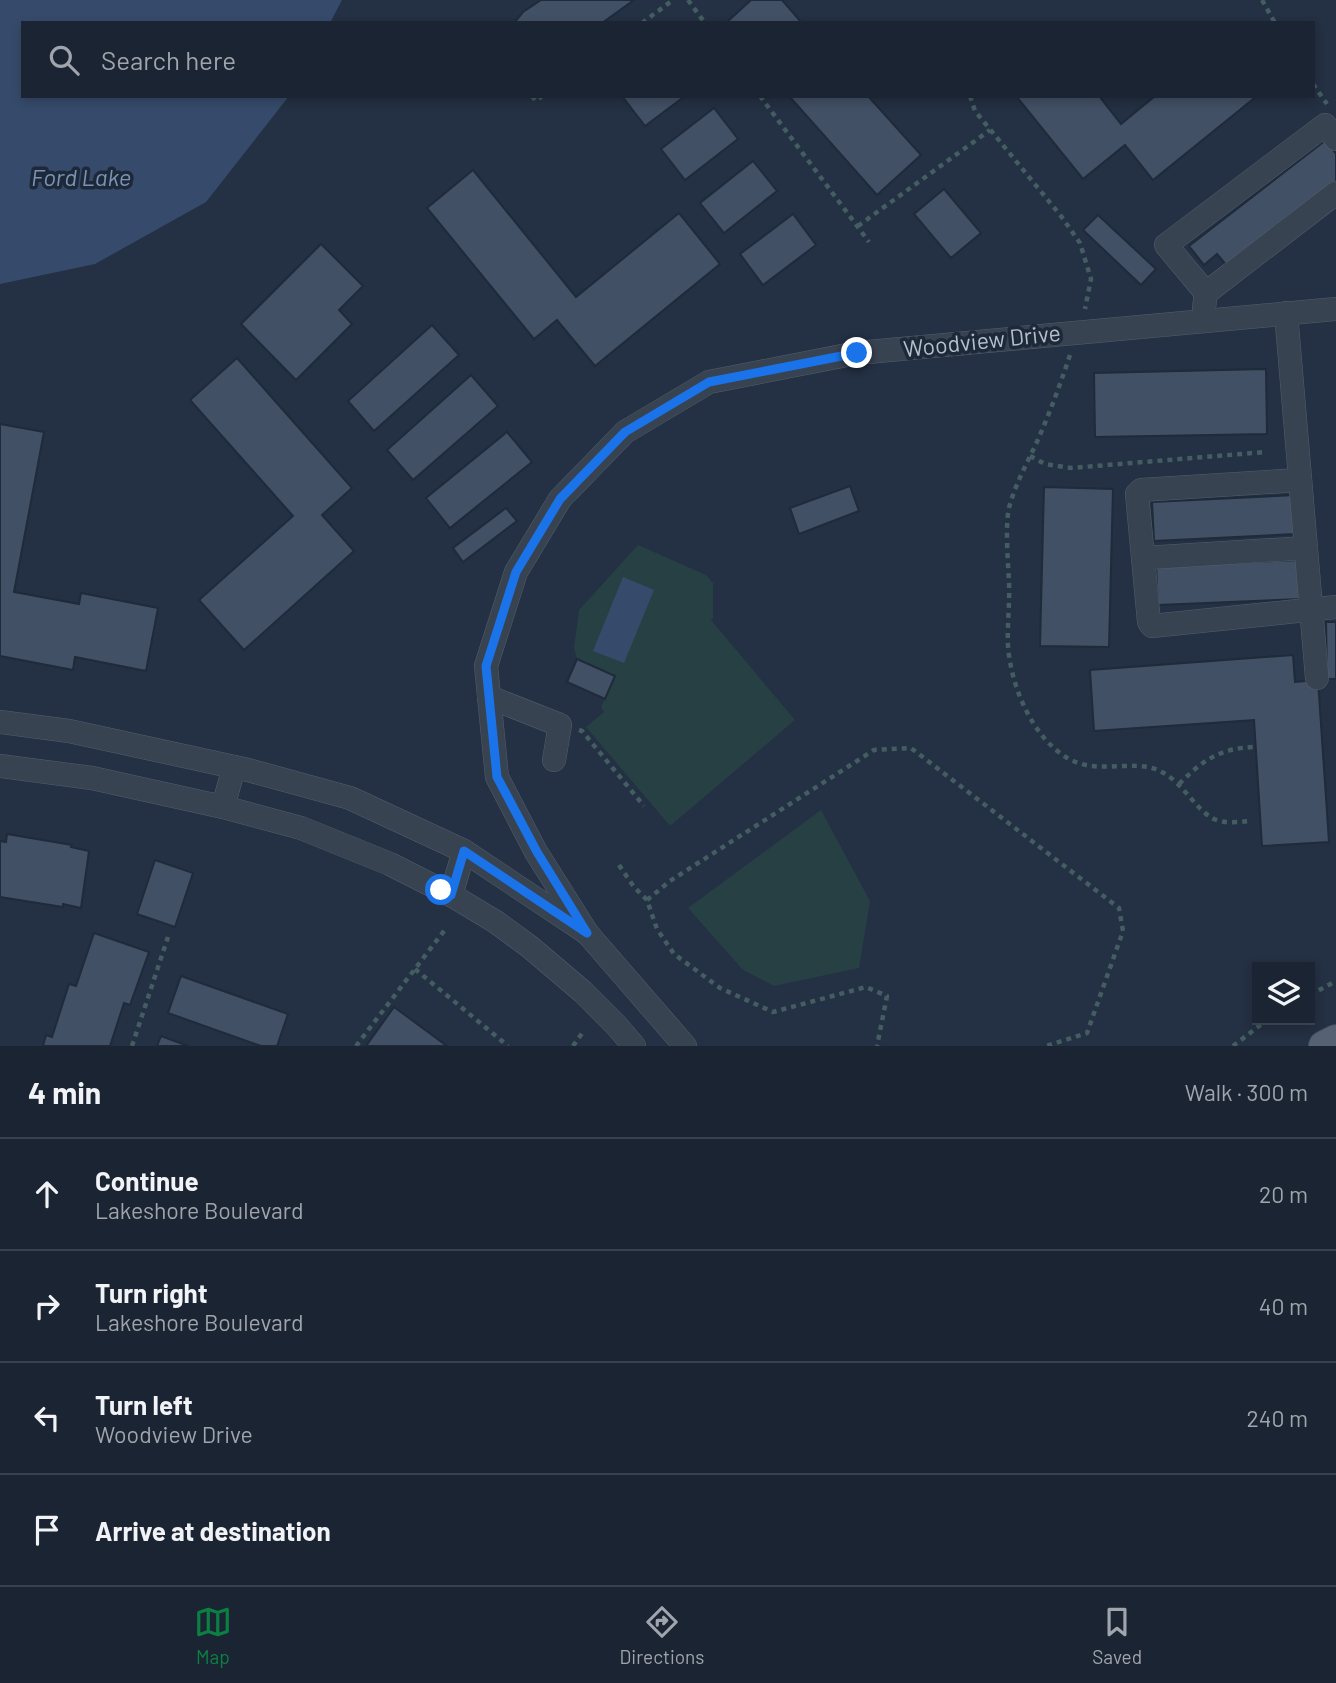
<!DOCTYPE html>
<html lang="en">
<head>
<meta charset="utf-8">
<style>
  body { margin:0; font-family:Barlow,sans-serif; background:#28303e; color:#f1f3f6 }
  .controls { position:absolute; right:21px; bottom:21px; display:grid; overflow:hidden; border-radius:0px; box-shadow:0 4px 10px #0003 }
  .controls button { width:63px; height:63px; display:grid; place-items:center; padding:0; border:0; border-bottom:2px solid #39414d; background:#1b2432; color:#f1f3f6; font:35px sans-serif }
  .stop { position:absolute; width:21px; height:21px; margin:-16px; border:5px solid #1a73e8; border-radius:50%; background:#fff }
  .stop.end { background:#1a73e8; border-color:#fff; box-shadow:0 2px 7px #0008 }
  .list { margin:0; padding:0; list-style:none }
  h2 { display:flex; justify-content:space-between; align-items:center; height:91px; margin:0; padding:0 28px; font-size:30px }
  h2 small { font-size:23px; font-weight:400; color:#a0a4ac }
  .list li { display:grid; grid-template-columns:46px 1fr auto; gap:21px; align-items:center; box-sizing:border-box; height:112px; padding:0 28px; border-top:2px solid #39414d }
  .list b { display:block; font-size:26px; white-space:nowrap }
  .list p { margin:0; font-size:23px; white-space:nowrap; color:#a0a4ac }
  .list em { font-size:23px; font-style:normal; color:#a0a4ac }
  .icon { flex:none; width:38px; height:38px; fill:none; stroke:currentColor; stroke-width:2; stroke-linecap:round; stroke-linejoin:round }
  .map { position:relative; flex:none; width:1336px; height:1046px; overflow:hidden }
  .search { position:absolute; background:#1b2432; box-shadow:0 4px 10px #0003; left:21px; right:21px; top:21px; height:77px; display:flex; align-items:center; gap:18px; box-sizing:border-box; padding:0 24px; border-radius:0px; color:#a0a4ac; font-size:26px }
  .sheet { height:539px; background:#1b2432 }
  nav { display:flex; justify-content:space-around; align-items:center; box-sizing:border-box; height:98px; border-top:2px solid #39414d; background:#1b2432; font-size:19px; color:#a0a4ac }
  nav a { display:grid; justify-items:center; gap:4px }
  nav .on { color:#0b8043 }
  .map>svg:first-child { display:block }
  .green { fill:#264044 }
  .water { fill:#364b6b }
  .building { fill:#425065; stroke:#1f2a3a; stroke-width:2 }
  .lines { fill:none; stroke-linecap:round; stroke-linejoin:round }
  .minor-casing { stroke:#535e6d; stroke-width:24 }
  .major-casing { stroke:#424c5c; stroke-width:32 }
  .path { stroke:#445d61; stroke-width:4.5; stroke-dasharray:5 5; stroke-linecap:butt }
  .minor { stroke:#384352; stroke-width:23 }
  .major { stroke:#566273; stroke-width:30 }
  .route { stroke:#1a73e8; stroke-width:9 }
  .labels { text-anchor:middle; stroke-width:7; stroke-linejoin:round; paint-order:stroke }
  .street-label { font-size:23px; fill:#b5becd; stroke:#1d2838 }
  .water-label { font-size:24px; font-style:italic; fill:#7b93b6; stroke:#1d2838 }
</style>
</head>
<body>
<div class="map">
<svg width="1336" height="1046" viewBox="0 0 1336 1046">
  <rect width="100%" height="100%" fill="#243043"/>
  <g class="green">
    <polygon points="638,545 706,575 713,583 713,618 711,620 795,720 670,826 586,727 604,712 601,707 605,699 567,682 577,659 574,648 579,610"/>
    <polygon points="821,810 870,901 859,968 774,986 743,970 688,908"/>
  </g>
  <g class="water">
    <polygon points="0,0 342,0 330,23 23,23 23,96 289,96 206,202 95,264 0,284"/>
    <polygon points="623,577 654,590 624,663 593,651"/>
  </g>
  <g class="building">
    <polygon points="541,0 634,0 602,23 514,23 523,12"/>
    <polygon points="751,0 782,0 802,23 726,23"/>
    <polygon points="622,96 685,96 645,126"/>
    <polygon points="789,96 868,96 921,155 877,195"/>
    <polygon points="1016,96 1099,96 1121,124 1155,96 1257,96 1153,180 1125,145 1083,179"/>
    <polygon points="714,108 738,139 685,180 661,149"/>
    <polygon points="1326,140 1336,154 1336,182 1228,267 1217,254 1204,265 1189,246"/>
    <polygon points="753,161 777,191 724,233 700,203"/>
    <polygon points="473,170 576,297 679,213 720,264 595,366 557,320 534,339 427,208"/>
    <polygon points="944,189 981,233 951,258 914,214"/>
    <polygon points="793,214 816,245 763,285 740,254"/>
    <polygon points="1098,215 1156,269 1141,285 1083,230"/>
    <polygon points="321,244 363,286 339,310 352,324 296,380 241,324"/>
    <polygon points="432,325 459,355 374,431 348,401"/>
    <polygon points="237,358 352,488 322,515 354,551 244,650 199,600 293,516 190,400"/>
    <polygon points="1266,369 1267,434 1095,437 1094,373"/>
    <polygon points="471,375 498,406 413,480 387,450"/>
    <polygon points="0,424 44,432 14,592 79,604 81,593 158,608 146,671 75,657 73,670 0,656"/>
    <polygon points="507,432 532,462 450,528 426,498"/>
    <polygon points="850,486 859,511 799,534 790,508"/>
    <polygon points="1044,487 1113,489 1109,647 1040,646"/>
    <polygon points="1295,495 1296,534 1154,541 1152,502"/>
    <polygon points="506,508 517,521 463,562 453,548"/>
    <polygon points="1300,560 1302,599 1158,605 1156,566"/>
    <polygon points="1326,622 1336,622 1336,679 1327,679"/>
    <polygon points="1293,655 1295,682 1318,680 1329,842 1262,846 1254,720 1094,731 1090,670"/>
    <polygon points="577,659 615,676 605,699 567,682"/>
    <polygon points="7,834 72,845 71,847 89,851 81,908 63,904 63,907 0,897 0,841 6,842"/>
    <polygon points="155,860 193,873 175,927 137,914"/>
    <polygon points="94,933 149,952 130,1005 124,1003 110,1046 43,1046 46,1035 52,1037 69,984 76,986"/>
    <polygon points="181,976 288,1014 277,1046 261,1046 168,1013"/>
    <polygon points="394,1007 447,1046 366,1046"/>
    <polygon points="161,1036 188,1046 157,1046"/>
  </g>
  <g class="lines">
    <defs>
      <g id="minor">
        <polyline points="1206,293 1166,245 1325,125 1336,139"/>
        <polyline points="1204,308 1206,293 1336,193"/>
        <polyline points="1286,313 1317,678"/>
        <polyline points="1300,480 1141,490 1137,494 1149,622 1152,626 1336,607"/>
        <polyline points="1144,558 1306,548"/>
        <polyline points="489,697 560,725 554,760"/>
        <polyline points="0,722 69,731 248,770 350,798 464,851 587,933 685,1046"/>
        <polyline points="0,766 92,778 223,807 301,828 390,864 451,895 496,922 530,947 583,992 616,1025 634,1046"/>
        <polyline points="223,807 234,767"/>
        <polyline points="451,895 464,851"/>
        <polyline points="587,933 536,852 497,777 486,666 516,572 560,499 625,432 709,382 857,353 1336,309"/>
      </g>
      <polyline id="major" points="1324,1046 1336,1040"/>
    </defs>
    <use href="#minor" class="minor-casing"/>
    <use href="#major" class="major-casing"/>
    <g class="path">
      <polyline points="688,0 705,23"/>
      <polyline points="1262,0 1275,23"/>
      <polyline points="642,23 673,0"/>
      <polyline points="1313,84 1327,104"/>
      <polyline points="532,96 536,101 542,96"/>
      <polyline points="760,96 869,242"/>
      <polyline points="970,96 975,111 1061,216 1080,243 1091,279 1085,309"/>
      <polyline points="858,226 990,130"/>
      <path d="M1070 355C1060 385 1049 415 1036 444 1026 465 1015 485 1009 508 1005 526 1008 562 1009 582 1010 603 1007 625 1008 646 1011 686 1032 738 1069 759 1098 775 1132 759 1158 770 1183 781 1194 809 1214 819 1225 824 1239 822 1250 821"/>
      <polyline points="1030,456 1045,464 1071,468 1265,452"/>
      <polyline points="579,730 582,731 644,806"/>
      <path d="M1179 784C1203 760 1220 748 1255 747"/>
      <polyline points="619,865 634,887 647,900 657,929 674,954 720,988 773,1012 866,987 887,996 877,1046"/>
      <polyline points="647,900 670,881 874,750 911,748 1119,908 1123,931 1087,1033 1046,1046"/>
      <polyline points="415,969 508,1046"/>
      <polyline points="1310,995 1336,981"/>
      <polyline points="132,1046 168,937"/>
      <polyline points="356,1046 447,927"/>
      <polyline points="573,1046 583,1032"/>
      <polyline points="1233,1046 1267,1020"/>
    </g>
    <use href="#minor" class="minor"/>
    <use href="#major" class="major"/>
  </g>
  <g class="lines">
    <polyline class="route" points="441,890 451,895 464,851 587,933 537,852 497,777 486,666 516,572 560,499 625,432 709,382 857,353"/>
  </g>
  <g class="labels">
    <g class="street-label">
      <text transform="translate(982 341) rotate(-6)" y="8">Woodview Drive</text>
    </g>
    <g class="water-label">
      <text x="81" y="186">Ford Lake</text>
    </g>
  </g>
</svg>
<div class="controls">
<button><svg class="icon" aria-label="layers" viewBox="0 0 24 24"><path d="M12 4l9 5-9 5-9-5zM3 14l9 5 9-5"/></svg></button>
</div>
<div class="stop" style="left:441px;top:890px"></div>
<div class="stop end" style="left:857px;top:353px"></div>
<div class="search"><svg class="icon" aria-label="search" viewBox="0 0 24 24"><circle cx="10" cy="10" r="6"/><path d="M15 15l6 6"/></svg>Search here</div>
</div>
<section class="sheet">
<h2>4 min<small>Walk · 300 m</small></h2>
<ul class="list">
<li><svg class="icon" aria-label="ahead" viewBox="0 0 24 24"><path d="M12 20V5M6 11l6-6 6 6"/></svg><div><b>Continue</b><p>Lakeshore Boulevard</p></div><em>20 m</em></li>
<li><svg class="icon" aria-label="right" viewBox="0 0 24 24"><path d="M7 20v-9h11M14 6l5 5-5 5"/></svg><div><b>Turn right</b><p>Lakeshore Boulevard</p></div><em>40 m</em></li>
<li><svg class="icon" aria-label="left" viewBox="0 0 24 24"><path d="M17 20v-9H6M10 6l-5 5 5 5"/></svg><div><b>Turn left</b><p>Woodview Drive</p></div><em>240 m</em></li>
<li><svg class="icon" aria-label="arrive" viewBox="0 0 24 24"><path d="M6 21V4h12l-3 4 3 4H6"/></svg><div><b>Arrive at destination</b></div></li>
</ul>
</section>
<nav>
<a class="on"><svg class="icon" aria-label="map" viewBox="0 0 24 24"><path d="M3 6l6-2 6 2 6-2v14l-6 2-6-2-6 2zM9 4v14M15 6v14"/></svg>Map</a>
<a><svg class="icon" aria-label="directions" viewBox="0 0 24 24"><path d="M12 3l9 9-9 9-9-9zM9 14v-3h6M13 9l2 2-2 2"/></svg>Directions</a>
<a><svg class="icon" aria-label="saved" viewBox="0 0 24 24"><path d="M7 4h10v16l-5-4-5 4z"/></svg>Saved</a>
</nav>
</body>
</html>
